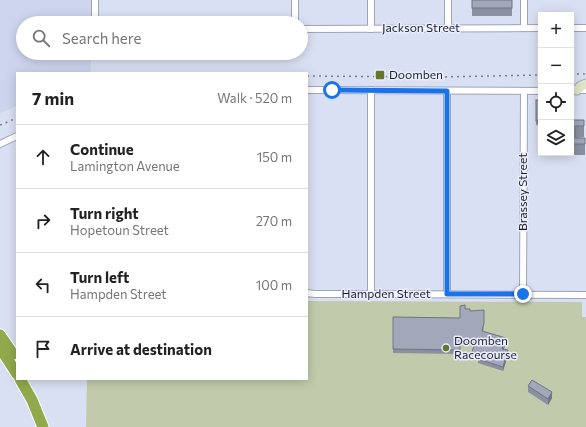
<!DOCTYPE html>
<html lang="en">
<head>
<meta charset="utf-8">
<style>
  body { margin:0; font-family:Commissioner,sans-serif; background:#f2f2f2; color:#222 }
  .controls { position:absolute; right:12px; top:12px; display:grid; overflow:hidden; border-radius:0px; box-shadow:0 2px 10px #0003 }
  .controls button { width:36px; height:36px; display:grid; place-items:center; padding:0; border:0; border-bottom:1px solid #e0e0e0; background:#fff; color:#222; font:20px sans-serif }
  .stop { position:absolute; width:12px; height:12px; margin:-9px; border:3px solid #1a73e8; border-radius:50%; background:#fff }
  .stop.end { background:#1a73e8; border-color:#fff; box-shadow:0 1px 4px #0008 }
  .list { margin:0; padding:0; list-style:none }
  h2 { display:flex; justify-content:space-between; align-items:center; height:52px; margin:0; padding:0 16px; font-size:17px }
  h2 small { font-size:13px; font-weight:400; color:#767676 }
  .list li { display:grid; grid-template-columns:26px 1fr auto; gap:12px; align-items:center; box-sizing:border-box; height:64px; padding:0 16px; border-top:1px solid #e0e0e0 }
  .list b { display:block; font-size:15px; white-space:nowrap }
  .list p { margin:0; font-size:13px; white-space:nowrap; color:#767676 }
  .list em { font-size:13px; font-style:normal; color:#767676 }
  .icon { flex:none; width:22px; height:22px; fill:none; stroke:currentColor; stroke-width:2; stroke-linecap:round; stroke-linejoin:round }
  .map { position:relative; flex:none; width:586px; height:427px; overflow:hidden }
  .search { position:absolute; background:#fff; box-shadow:0 2px 10px #0003; left:16px; top:16px; width:292px; height:44px; display:flex; align-items:center; gap:10px; box-sizing:border-box; padding:0 14px; border-radius:22px; color:#767676; font-size:15px }
  .panel { position:absolute; background:#fff; box-shadow:0 2px 10px #0003; left:16px; top:72px; width:292px; height:308px; border-radius:0px }
  .map>svg:first-child { display:block }
  .built { fill:#cdd4ee }
  .green { fill:#c1cbab }
  .lines { fill:none; stroke-linecap:round; stroke-linejoin:round }
  .street-casing { stroke:#9ea4b6; stroke-width:8 }
  .secondary-casing { stroke:#9ea4b6; stroke-width:11 }
  .highway-casing { stroke:#fff; stroke-width:13 }
  .street { stroke:#fff; stroke-width:6 }
  .secondary { stroke:#dee5c9; stroke-width:9 }
  .highway { stroke:#91a94b; stroke-width:11 }
  .rail { stroke:#787c88; stroke-width:1.5; stroke-dasharray:2 4; stroke-linecap:butt }
  .wall { fill:#8b909f }
  .shaded-wall { fill:#717582 }
  .building { fill:#a2a7b9; stroke:#717582 }
  .route { stroke:#1a73e8; stroke-width:5 }
  .poi-dot { fill:#657827; stroke:#e9edfd; stroke-width:1.5 }
  .labels { text-anchor:middle; stroke-width:3; stroke-linejoin:round; paint-order:stroke }
  .street-label { font-size:12px; fill:#1f2128; stroke:#e9edfd }
  .poi-label { font-size:12px; fill:#1f2128; stroke:#e9edfd; text-anchor:start }
</style>
</head>
<body>
<div class="map">
<svg width="586" height="427" viewBox="0 0 586 427">
  <rect width="100%" height="100%" fill="#dae0f3"/>
  <polygon class="built" points="0,0 93,0 93,20 87,23 23,23 23,53 91,53 91,73 17,73 17,106 0,113"/>
  <polygon class="green" points="307,301 582,302 582,317 586,317 586,427 86,427 87,379 307,379"/>
  <g class="lines">
    <defs>
      <g id="street">
        <polyline points="371,0 371,29"/>
        <polyline points="448,0 448,28"/>
        <polyline points="524,0 524,28"/>
        <polyline points="95,18 95,0"/>
        <polyline points="295,23 295,0"/>
        <polyline points="571,28 586,28"/>
        <polyline points="301,29 541,28"/>
        <polyline points="307,90 541,91"/>
        <polyline points="571,90 586,90"/>
        <polyline points="447,91 447,294"/>
        <polyline points="0,144 17,136"/>
        <polyline points="307,293 315,294 371,294 586,295"/>
        <polyline points="371,294 371,90"/>
        <polyline points="523,294 524,91"/>
      </g>
      <polyline id="secondary" points="577,90 581,86 586,84"/>
      <g id="highway">
        <polyline points="0,335 13,354"/>
        <polyline points="0,348 17,374"/>
        <polyline points="20,379 32,400 43,427"/>
      </g>
    </defs>
    <use href="#street" class="street-casing"/>
    <use href="#secondary" class="secondary-casing"/>
    <use href="#highway" class="highway-casing"/>
    <use href="#street" class="street"/>
    <use href="#secondary" class="secondary"/>
    <use href="#highway" class="highway"/>
    <g class="rail">
      <polyline points="571,74 586,74"/>
      <polyline points="307,76 439,77 541,75"/>
      <polyline points="0,125 17,118"/>
    </g>
  </g>
  <g class="wall">
    <polygon points="466,0 512,0 512,16 472,16 472,0"/>
    <rect x="536" y="100" width="5" height="25"/>
    <polygon points="584,120 584,137 575,138 585,138 585,155 572,155 572,154 569,154 569,153 571,153 571,121"/>
    <polygon points="465,309 470,311 484,328 483,331 506,342 504,349 508,355 503,371 478,363 478,358 472,356 472,352 474,344 460,344 460,354 393,353 393,317 460,318"/>
    <polygon points="528,386 552,398 548,405 528,392"/>
  </g>
  <g class="shaded-wall">
    <polygon points="506,338 506,342 502,353 502,349"/>
    <polygon points="508,350 508,355 503,371 503,367"/>
    <polygon points="552,392 552,398 548,405 548,399"/>
  </g>
  <g class="building">
    <rect x="472" y="0" width="40" height="8"/>
    <rect x="536" y="100" width="5" height="21"/>
    <polygon points="572,120 584,120 584,126 575,126 575,138 585,138 585,144 572,144 572,143 571,143 571,121 572,121"/>
    <polygon points="465,305 465,309 470,309 470,311 484,310 484,323 482,331 506,338 502,349 508,350 503,367 478,359 479,354 472,352 476,340 460,340 460,350 393,349 393,317 460,318 460,306"/>
    <polygon points="532,380 552,392 548,399 528,386"/>
  </g>
  <g class="lines">
    <polyline class="route" points="332,90 447,91 447,294 523,294"/>
  </g>
  <g class="poi-dot">
    <rect x="375" y="70" width="10" height="10" rx="2"/>
    <circle cx="446" cy="348" r="4"/>
  </g>
  <g class="labels">
    <g class="street-label">
      <text x="421" y="32">Jackson Street</text>
      <text transform="translate(523 192) rotate(-90)" y="4">Brassey Street</text>
      <text x="386" y="298">Hampden Street</text>
    </g>
    <g class="poi-label">
      <text x="389" y="79">Doomben</text>
      <text x="454" y="345">Doomben<tspan x="454" dy="14">Racecourse</tspan></text>
    </g>
  </g>
</svg>
<div class="controls">
<button>+</button>
<button>−</button>
<button><svg class="icon" aria-label="locate" viewBox="0 0 24 24"><circle cx="12" cy="12" r="6"/><path d="M12 2v4M12 18v4M2 12h4M18 12h4"/></svg></button>
<button><svg class="icon" aria-label="layers" viewBox="0 0 24 24"><path d="M12 4l9 5-9 5-9-5zM3 14l9 5 9-5"/></svg></button>
</div>
<div class="stop" style="left:332px;top:90px"></div>
<div class="stop end" style="left:523px;top:294px"></div>
<div class="search"><svg class="icon" aria-label="search" viewBox="0 0 24 24"><circle cx="10" cy="10" r="6"/><path d="M15 15l6 6"/></svg>Search here</div>
<section class="panel">
<h2>7 min<small>Walk · 520 m</small></h2>
<ul class="list">
<li><svg class="icon" aria-label="ahead" viewBox="0 0 24 24"><path d="M12 20V5M6 11l6-6 6 6"/></svg><div><b>Continue</b><p>Lamington Avenue</p></div><em>150 m</em></li>
<li><svg class="icon" aria-label="right" viewBox="0 0 24 24"><path d="M7 20v-9h11M14 6l5 5-5 5"/></svg><div><b>Turn right</b><p>Hopetoun Street</p></div><em>270 m</em></li>
<li><svg class="icon" aria-label="left" viewBox="0 0 24 24"><path d="M17 20v-9H6M10 6l-5 5 5 5"/></svg><div><b>Turn left</b><p>Hampden Street</p></div><em>100 m</em></li>
<li><svg class="icon" aria-label="arrive" viewBox="0 0 24 24"><path d="M6 21V4h12l-3 4 3 4H6"/></svg><div><b>Arrive at destination</b></div></li>
</ul>
</section>
</div>
</body>
</html>
